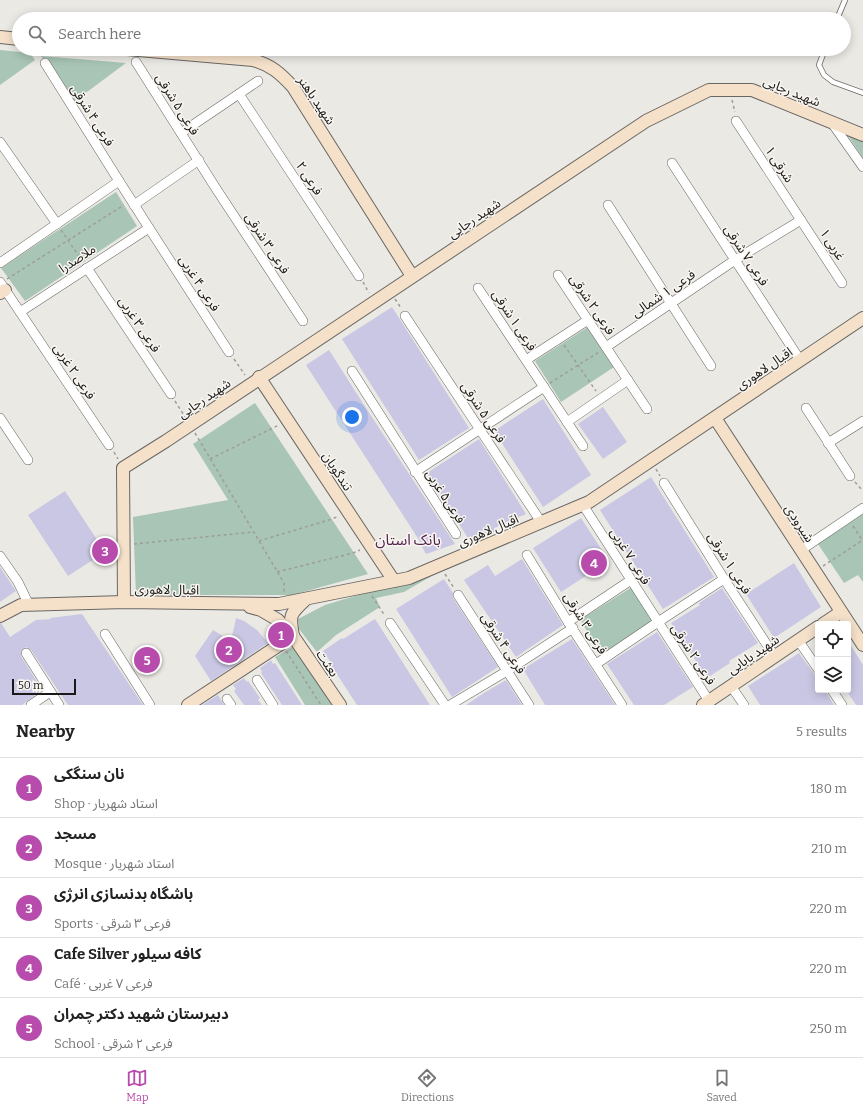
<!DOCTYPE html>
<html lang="en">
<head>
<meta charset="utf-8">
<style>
  body { margin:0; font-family:Bitter,"Noto Sans Arabic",serif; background:#f2f2f2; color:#222 }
  .controls { position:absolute; right:12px; bottom:12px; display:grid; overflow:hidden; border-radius:4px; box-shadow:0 2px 10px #0003 }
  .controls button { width:36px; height:36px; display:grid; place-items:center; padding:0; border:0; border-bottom:1px solid #e0e0e0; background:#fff; color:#222; font:20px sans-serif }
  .scale { position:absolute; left:12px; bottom:10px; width:64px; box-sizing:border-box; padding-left:4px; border:2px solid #1a1918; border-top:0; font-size:11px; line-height:14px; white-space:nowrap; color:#1a1918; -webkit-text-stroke:3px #f9f6f1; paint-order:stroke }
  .you { position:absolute; left:352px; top:417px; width:14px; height:14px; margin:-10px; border:3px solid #fff; border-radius:50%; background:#1a73e8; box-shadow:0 0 0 6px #1a73e833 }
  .badge { display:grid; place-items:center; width:26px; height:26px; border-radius:50%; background:#b84cac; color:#fff; font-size:13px; font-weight:700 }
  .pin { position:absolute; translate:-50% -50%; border:2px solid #fff; box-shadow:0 1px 4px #0006 }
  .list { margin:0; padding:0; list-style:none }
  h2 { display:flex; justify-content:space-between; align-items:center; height:52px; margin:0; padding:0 16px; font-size:17px }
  h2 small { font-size:13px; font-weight:400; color:#767676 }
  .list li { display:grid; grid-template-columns:26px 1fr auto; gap:12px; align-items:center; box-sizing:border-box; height:60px; padding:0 16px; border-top:1px solid #e0e0e0 }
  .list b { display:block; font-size:15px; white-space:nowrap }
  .list p { margin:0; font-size:13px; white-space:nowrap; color:#767676 }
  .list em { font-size:13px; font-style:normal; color:#767676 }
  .icon { flex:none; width:22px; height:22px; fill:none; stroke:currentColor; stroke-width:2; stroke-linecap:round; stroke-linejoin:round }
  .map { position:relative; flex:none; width:863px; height:705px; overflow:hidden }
  .search { position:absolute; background:#fff; box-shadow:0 2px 10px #0003; left:12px; right:12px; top:12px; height:44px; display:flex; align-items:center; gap:10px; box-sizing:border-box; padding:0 14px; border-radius:22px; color:#767676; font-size:15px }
  .sheet { height:352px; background:#fff }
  nav { display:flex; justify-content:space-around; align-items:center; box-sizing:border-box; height:56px; border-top:1px solid #e0e0e0; background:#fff; font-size:11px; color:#767676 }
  nav a { display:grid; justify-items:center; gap:2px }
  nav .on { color:#b84cac }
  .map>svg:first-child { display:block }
  .green { fill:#a8c5b5 }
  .building { fill:#cac7e4 }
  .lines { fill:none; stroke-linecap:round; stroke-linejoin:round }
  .lane-casing { stroke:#696763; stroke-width:6 }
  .street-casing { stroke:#696763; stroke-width:10 }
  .secondary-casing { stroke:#696763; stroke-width:14 }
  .path { stroke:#9e9d99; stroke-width:1.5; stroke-dasharray:3 3; stroke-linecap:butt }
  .lane { stroke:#fff; stroke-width:4.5 }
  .street { stroke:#fff; stroke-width:9 }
  .secondary { stroke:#f5e1ca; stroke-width:12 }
  .labels { text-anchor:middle; stroke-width:3; stroke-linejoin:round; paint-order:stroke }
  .street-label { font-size:13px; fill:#1a1918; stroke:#f9f6f1 }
  .quarter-label { font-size:15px; fill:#54204e; stroke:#f9f6f1 }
</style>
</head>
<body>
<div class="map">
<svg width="863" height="705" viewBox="0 0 863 705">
  <rect width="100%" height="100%" fill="#ebe9e4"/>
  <g class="green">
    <polygon points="0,50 30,53 35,60 0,85"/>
    <polygon points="41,56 126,63 72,103"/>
    <polygon points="847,134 863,141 863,158"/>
    <polygon points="116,192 137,226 25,301 1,268"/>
    <polygon points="588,327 614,367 561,402 535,361"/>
    <polygon points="255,403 368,574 292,595 136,595 133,517 228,500 193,444"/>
    <polygon points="863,509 863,582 858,575 844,583 816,541"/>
    <polygon points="442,570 404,592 376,598 380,607 336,635 317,652 299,629 298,619 325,605"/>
    <polygon points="632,587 653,621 602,654 580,620"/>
    <polygon points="295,646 335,705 305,705 275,657"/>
  </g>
  <g class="building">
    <polygon points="392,307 469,428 419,460 342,339"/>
    <polygon points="329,350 364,405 455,544 426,554 420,543 421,543 306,365"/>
    <polygon points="543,399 591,475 543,507 494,431"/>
    <polygon points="603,407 627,442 603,459 578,424"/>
    <polygon points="479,439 526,514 494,528 496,531 471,543 427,473"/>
    <polygon points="651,477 714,577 663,609 600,510"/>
    <polygon points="65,491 105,552 68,576 28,515"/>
    <polygon points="581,518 609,561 561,592 533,548"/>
    <polygon points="522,559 563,625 516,657 464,580 488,565 495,576"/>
    <polygon points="794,563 821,607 774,638 746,594"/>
    <polygon points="0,567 16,591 0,602"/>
    <polygon points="444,579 453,593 453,598 498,667 452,697 396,609"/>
    <polygon points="722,588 758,643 729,661 730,663 707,678 671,623 700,605 699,603"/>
    <polygon points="82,614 143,705 68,705 31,650 26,647 21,650 21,656 42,690 22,705 0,705 0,623 1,623 10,637 36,620 51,619 50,618"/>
    <polygon points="236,618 244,621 257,630 268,643 211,681 195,656 213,630 231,641"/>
    <polygon points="375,619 410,674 430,705 357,705 331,665 332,664 323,651 342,638 343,639"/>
    <polygon points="657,632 693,687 664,705 634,705 607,664"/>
    <polygon points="572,639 615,705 545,705 523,669"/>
    <polygon points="848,641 863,665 863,705 856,705 848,693"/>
    <polygon points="799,653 818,679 818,690 825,690 834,705 760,705 748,686"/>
    <polygon points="271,660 273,664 275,663 302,705 282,705 261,673 262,672 260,668"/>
    <polygon points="244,678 247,682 248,681 260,698 258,700 262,705 244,705 234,691 236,689 233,685"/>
    <polygon points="506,680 522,705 466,705 484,693"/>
    <polygon points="218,695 224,705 202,705"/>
  </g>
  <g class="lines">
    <defs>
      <g id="lane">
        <polyline points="837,19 845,0"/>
        <polyline points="825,49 819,65 824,75 833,82 863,93"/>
      </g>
      <g id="street">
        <polyline points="136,62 215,187 303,321"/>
        <polyline points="45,63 119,181"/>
        <polyline points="239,94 359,276"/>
        <polyline points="736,121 842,283"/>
        <polyline points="832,123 863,167"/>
        <polyline points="181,133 258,81"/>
        <polyline points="0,142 57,224"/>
        <polyline points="672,163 800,360"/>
        <polyline points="134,205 199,160"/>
        <polyline points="608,205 711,366"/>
        <polyline points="149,228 229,352"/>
        <polyline points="0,263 119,181 149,228 20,312 0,282"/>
        <polyline points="87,268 171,394"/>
        <polyline points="558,275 647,409"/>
        <polyline points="478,288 583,446"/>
        <polyline points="20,312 109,445"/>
        <polyline points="405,316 541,522"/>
        <polyline points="606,347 735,260 801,220"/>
        <polyline points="526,360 588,320"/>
        <polyline points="352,371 456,534"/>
        <polyline points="806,408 850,476"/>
        <polyline points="0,418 28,460"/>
        <polyline points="567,422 628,380"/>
        <polyline points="828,443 863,421"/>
        <polyline points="415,472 544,387"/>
        <polyline points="664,483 724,579 775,657"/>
        <polyline points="583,505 709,701"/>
        <polyline points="801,550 863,508"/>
        <polyline points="527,555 568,622 622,705"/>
        <polyline points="0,556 18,582 29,605"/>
        <polyline points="458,595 529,705"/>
        <polyline points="568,622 631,580"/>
        <polyline points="390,623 445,705"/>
        <polyline points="105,634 150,705"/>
        <polyline points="798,640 818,669"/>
        <polyline points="26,653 59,705"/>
        <polyline points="596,664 658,622 724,579"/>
        <polyline points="257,680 273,705"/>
        <polyline points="731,686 744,705"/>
        <polyline points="832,690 842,705"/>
        <polyline points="227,699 231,705"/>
        <polyline points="31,705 50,692"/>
        <polyline points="450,705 507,671 573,628"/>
      </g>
      <g id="secondary">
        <polyline points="0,37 19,39"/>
        <path d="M127 49 253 60C271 65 280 73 293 87L412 276"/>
        <polyline points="0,293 5,290"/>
        <polyline points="259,377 394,581"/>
        <polyline points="715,418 863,645"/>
        <polyline points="124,602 123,468 166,441 646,121 709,90 752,90 863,135"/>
        <polyline points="250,607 261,610 278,620 293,636 340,705"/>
        <polyline points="0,616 21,605 124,602 279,604 409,578 589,502 863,318"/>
        <polyline points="823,624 841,612"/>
        <path d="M293 636C289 614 290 614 306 599"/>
        <polyline points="188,705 293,636"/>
        <polyline points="703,705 818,627"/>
      </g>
    </defs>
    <use href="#lane" class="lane-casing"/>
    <use href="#street" class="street-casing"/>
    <use href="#secondary" class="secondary-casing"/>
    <g class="path">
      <polyline points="732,100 735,112"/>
      <polyline points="61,230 83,262"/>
      <polyline points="7,279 124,205"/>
      <polyline points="363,282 369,293"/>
      <polyline points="395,299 401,308"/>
      <polyline points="564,345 596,391"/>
      <polyline points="234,359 245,375"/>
      <polyline points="550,383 599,352"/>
      <polyline points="175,401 185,417"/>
      <polyline points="195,433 284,583 284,593"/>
      <polyline points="114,452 118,459"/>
      <polyline points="210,459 279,425"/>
      <polyline points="656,469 660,476"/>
      <polyline points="855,482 863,491"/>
      <polyline points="853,526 863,541"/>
      <polyline points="259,541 332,519 339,516"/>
      <polyline points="134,544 254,532"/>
      <polyline points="823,566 863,540"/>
      <polyline points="277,572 353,553 360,550"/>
      <polyline points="445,574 454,588"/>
      <polyline points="372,596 385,616"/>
      <polyline points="286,651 321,705"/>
    </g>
    <use href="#lane" class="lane"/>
    <use href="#street" class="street"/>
    <use href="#secondary" class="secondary"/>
  </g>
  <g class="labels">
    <g class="street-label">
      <text transform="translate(792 91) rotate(22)" y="5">شهید رجایی</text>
      <text transform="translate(317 100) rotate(56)" y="5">شهید باهنر</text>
      <text transform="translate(178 104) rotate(58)" y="5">فرعی ۵ شرقی</text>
      <text transform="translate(93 115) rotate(58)" y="5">فرعی ۴ شرقی</text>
      <text transform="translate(780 164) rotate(57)" y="5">۱ شرقی</text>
      <text transform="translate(310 178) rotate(57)" y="5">فرعی ۲</text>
      <text transform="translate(474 218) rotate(-34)" y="5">شهید رجایی</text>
      <text transform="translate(268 243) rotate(57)" y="5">فرعی ۳ شرقی</text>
      <text transform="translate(833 244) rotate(57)" y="5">۱ غربی</text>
      <text transform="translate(747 255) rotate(57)" y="5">فرعی ۷ شرقی</text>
      <text transform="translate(77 258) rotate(-33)" y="5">ملاصدرا</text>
      <text transform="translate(200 283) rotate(57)" y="5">فرعی ۴ غربی</text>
      <text transform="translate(663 293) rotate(-34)" y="5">فرعی ۱ شمالی</text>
      <text transform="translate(593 304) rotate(56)" y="5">فرعی ۲ شرقی</text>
      <text transform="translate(515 320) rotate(57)" y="5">فرعی ۱ شرقی</text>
      <text transform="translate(140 324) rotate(56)" y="5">فرعی ۳ غربی</text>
      <text transform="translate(764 368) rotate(-34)" y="5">اقبال لاهوری</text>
      <text transform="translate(75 371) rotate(56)" y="5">فرعی ۲ غربی</text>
      <text transform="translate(204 398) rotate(-34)" y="5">شهید رجایی</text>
      <text transform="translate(484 412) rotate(57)" y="5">فرعی ۵ شرقی</text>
      <text transform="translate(338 471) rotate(57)" y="5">تندگویان</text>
      <text transform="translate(446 496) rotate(57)" y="5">فرعی۵ غربی</text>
      <text transform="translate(800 523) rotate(57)" y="5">شیرودی</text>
      <text transform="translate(488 530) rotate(-23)" y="5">اقبال لاهوری</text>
      <text transform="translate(631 556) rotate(58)" y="5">فرعی ۷ غربی</text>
      <text transform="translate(730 563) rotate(58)" y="5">فرعی ۱ شرقی</text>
      <text transform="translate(167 589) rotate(1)" y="5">اقبال لاهوری</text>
      <text transform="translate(586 623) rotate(58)" y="5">فرعی ۳ شرقی</text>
      <text transform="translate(504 643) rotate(57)" y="5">فرعی ۴ شرقی</text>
      <text transform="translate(694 654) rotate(57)" y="5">فرعی ۲ شرقی</text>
      <text transform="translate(753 654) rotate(-34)" y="5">شهید بابایی</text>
      <text transform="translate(328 663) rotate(56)" y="5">بعثت</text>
    </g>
    <g class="quarter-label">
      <text x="408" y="545">بانک استان</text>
    </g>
  </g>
</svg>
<div class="controls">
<button><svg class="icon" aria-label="locate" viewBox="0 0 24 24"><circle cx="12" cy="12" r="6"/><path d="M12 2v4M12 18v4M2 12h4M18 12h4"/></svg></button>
<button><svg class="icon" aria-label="layers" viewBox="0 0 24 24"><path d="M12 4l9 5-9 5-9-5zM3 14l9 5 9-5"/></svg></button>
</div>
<div class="scale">50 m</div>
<div class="you"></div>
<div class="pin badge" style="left:281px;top:635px">1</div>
<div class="pin badge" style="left:229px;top:650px">2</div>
<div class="pin badge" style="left:105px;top:551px">3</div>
<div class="pin badge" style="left:594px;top:563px">4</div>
<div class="pin badge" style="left:147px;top:660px">5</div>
<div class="search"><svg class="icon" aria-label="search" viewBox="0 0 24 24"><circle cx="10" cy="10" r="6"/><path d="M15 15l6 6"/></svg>Search here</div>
</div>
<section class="sheet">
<h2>Nearby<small>5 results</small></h2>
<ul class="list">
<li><span class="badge">1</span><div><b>نان سنگکی</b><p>Shop · استاد شهریار</p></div><em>180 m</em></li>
<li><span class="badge">2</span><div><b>مسجد</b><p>Mosque · استاد شهریار</p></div><em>210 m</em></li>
<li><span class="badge">3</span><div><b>باشگاه بدنسازی انرژی</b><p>Sports · فرعی ۳ شرقی</p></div><em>220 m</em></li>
<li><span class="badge">4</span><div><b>Cafe Silver کافه سیلور</b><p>Café · فرعی ۷ غربی</p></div><em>220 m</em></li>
<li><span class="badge">5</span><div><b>دبیرستان شهید دکتر چمران</b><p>School · فرعی ۲ شرقی</p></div><em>250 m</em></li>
</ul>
</section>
<nav>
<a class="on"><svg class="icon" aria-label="map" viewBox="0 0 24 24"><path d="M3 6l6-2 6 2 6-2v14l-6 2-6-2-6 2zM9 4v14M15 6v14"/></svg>Map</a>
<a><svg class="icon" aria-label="directions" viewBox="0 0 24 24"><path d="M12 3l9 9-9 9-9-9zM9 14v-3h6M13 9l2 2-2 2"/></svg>Directions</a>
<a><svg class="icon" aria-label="saved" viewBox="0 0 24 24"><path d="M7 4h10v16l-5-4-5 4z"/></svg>Saved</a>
</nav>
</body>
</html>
